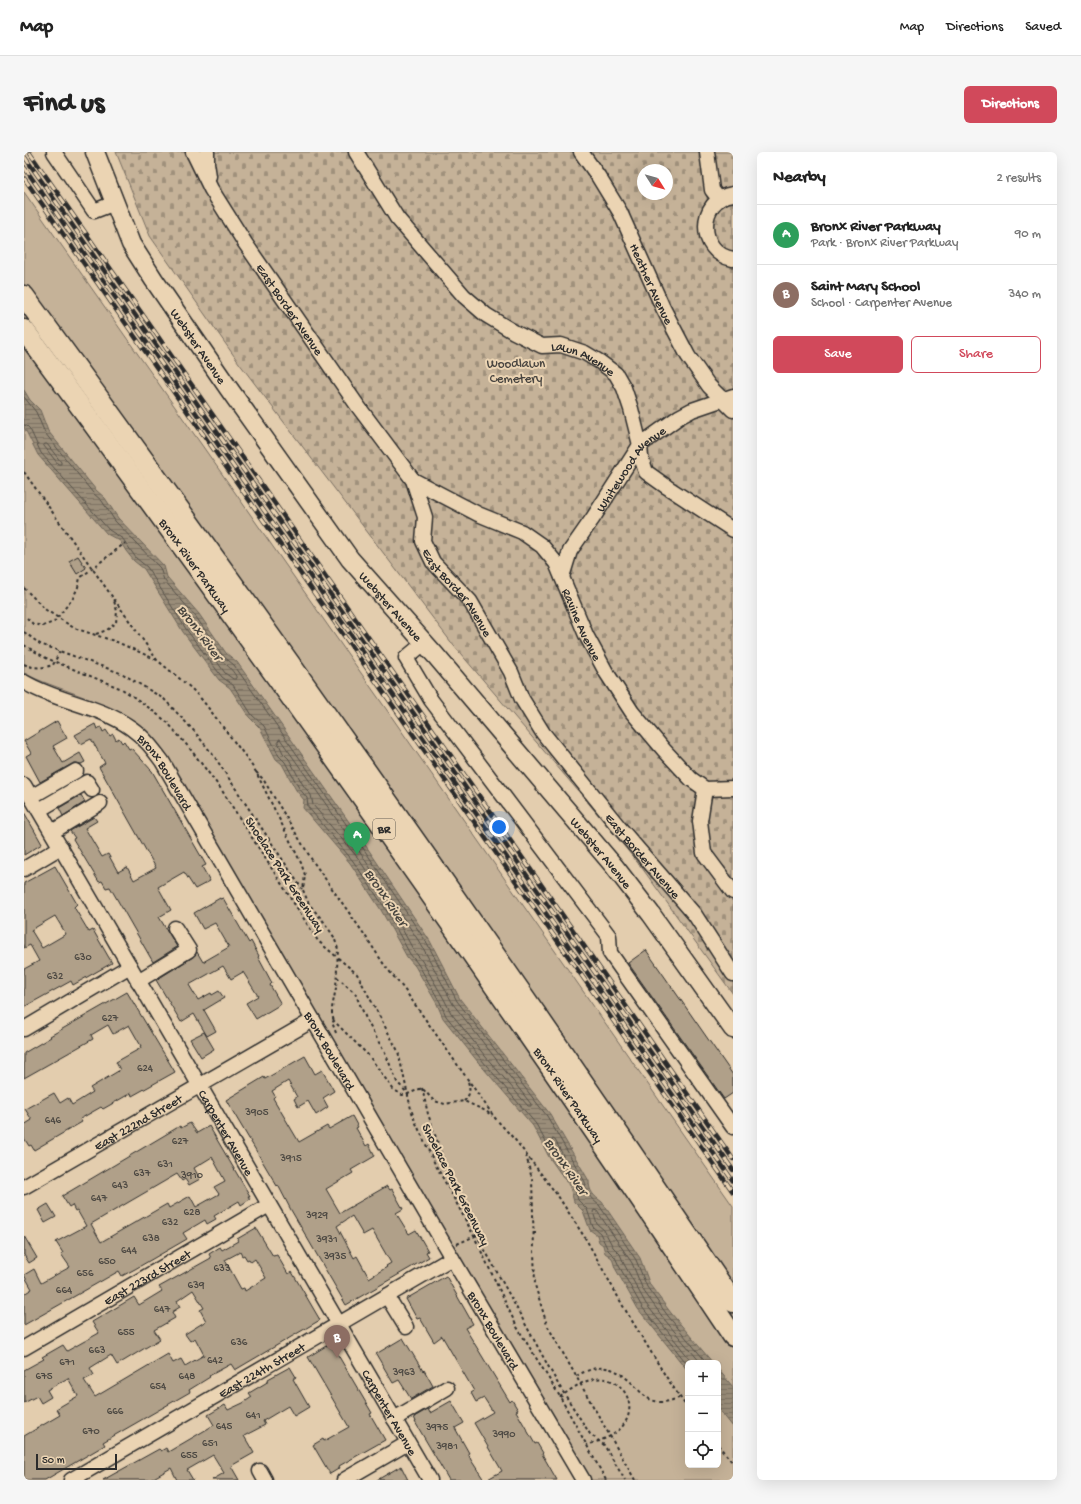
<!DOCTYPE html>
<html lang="en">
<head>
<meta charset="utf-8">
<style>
  body { margin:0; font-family:"Gochi Hand",sans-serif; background:#f6f6f6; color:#222 }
  .controls { position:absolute; right:12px; bottom:12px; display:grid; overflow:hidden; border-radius:6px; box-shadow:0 4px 16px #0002 }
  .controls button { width:36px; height:36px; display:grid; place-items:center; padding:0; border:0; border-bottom:1px solid #e0e0e0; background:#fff; color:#222; font:20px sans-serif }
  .compass { position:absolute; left:613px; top:12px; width:36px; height:36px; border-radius:50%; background:#fff; box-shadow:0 4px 16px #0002; rotate:127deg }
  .scale { position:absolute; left:12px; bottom:10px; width:81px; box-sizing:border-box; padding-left:4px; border:2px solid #2b2b2b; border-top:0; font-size:11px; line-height:14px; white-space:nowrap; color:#2b2b2b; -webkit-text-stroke:3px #ebd4b3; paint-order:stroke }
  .you { position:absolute; left:475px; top:675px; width:14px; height:14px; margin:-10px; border:3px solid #fff; border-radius:50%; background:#1a73e8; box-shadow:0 0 0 6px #1a73e833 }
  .badge { display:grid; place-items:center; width:26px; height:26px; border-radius:50%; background:#d1495b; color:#fff; font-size:13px; font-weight:700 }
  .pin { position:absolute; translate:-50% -33px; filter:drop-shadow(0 1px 2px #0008) }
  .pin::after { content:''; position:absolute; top:21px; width:14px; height:12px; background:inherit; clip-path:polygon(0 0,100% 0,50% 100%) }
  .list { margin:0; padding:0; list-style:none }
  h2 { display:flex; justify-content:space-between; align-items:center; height:52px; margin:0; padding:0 16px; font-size:17px }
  h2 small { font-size:13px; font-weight:400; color:#767676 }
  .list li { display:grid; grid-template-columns:26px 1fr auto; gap:12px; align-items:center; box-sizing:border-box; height:60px; padding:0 16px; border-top:1px solid #e0e0e0 }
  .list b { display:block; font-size:15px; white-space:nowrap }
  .list p { margin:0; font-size:13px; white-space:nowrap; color:#767676 }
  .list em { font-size:13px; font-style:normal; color:#767676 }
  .actions { display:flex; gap:8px; padding:12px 16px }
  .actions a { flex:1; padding:9px 0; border:1px solid #d1495b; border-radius:6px; text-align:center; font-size:14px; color:#d1495b }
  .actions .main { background:#d1495b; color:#fff }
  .icon { flex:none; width:22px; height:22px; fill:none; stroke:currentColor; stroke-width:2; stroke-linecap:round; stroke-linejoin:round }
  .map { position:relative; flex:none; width:709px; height:1328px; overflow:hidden; border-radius:6px }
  header { display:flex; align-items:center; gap:24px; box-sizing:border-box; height:56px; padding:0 20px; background:#fff; border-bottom:1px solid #e0e0e0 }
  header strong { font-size:19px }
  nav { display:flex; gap:22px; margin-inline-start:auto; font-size:14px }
  .intro { display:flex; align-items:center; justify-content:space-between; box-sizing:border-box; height:96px; padding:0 24px }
  h1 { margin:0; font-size:28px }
  .button { padding:10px 18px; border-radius:6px; background:#d1495b; color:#fff; font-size:14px; font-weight:700 }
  main { display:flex; gap:24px; padding:0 24px }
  aside { flex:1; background:#fff; border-radius:6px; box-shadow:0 4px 16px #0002 }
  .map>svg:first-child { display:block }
  .green { fill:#c5b298; stroke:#786e62; fill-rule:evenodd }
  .cemetery { fill:url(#cemetery-stones); stroke:#786e62; fill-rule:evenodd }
  .water { fill:url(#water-rules); stroke:#6e665a }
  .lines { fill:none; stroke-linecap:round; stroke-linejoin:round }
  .shore { stroke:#57524a; stroke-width:1 }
  .building { fill:#b0a089; stroke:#2b2b2b; fill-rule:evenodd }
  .minor-casing { stroke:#2b2b2b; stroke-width:17 }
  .major-casing { stroke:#2b2b2b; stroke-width:21 }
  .highway-casing { stroke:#2b2b2b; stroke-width:23 }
  .path { stroke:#2b2b2b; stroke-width:2; stroke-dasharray:3 3; stroke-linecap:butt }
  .minor { stroke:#ebd4b3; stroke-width:14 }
  .major { stroke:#ebd4b3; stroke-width:18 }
  .highway { stroke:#ebd4b3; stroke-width:20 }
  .rail-casing { stroke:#2b2b2b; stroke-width:4.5 }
  .rail { stroke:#ebd4b3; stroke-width:3; stroke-dasharray:9; stroke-linecap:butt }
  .labels { text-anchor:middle; stroke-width:4; stroke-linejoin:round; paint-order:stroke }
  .number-label { font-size:11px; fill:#4c4842 }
  .shield { fill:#ebd4b3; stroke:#655e54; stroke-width:1 }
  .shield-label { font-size:12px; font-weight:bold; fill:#2b2b2b }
  .street-label { font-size:13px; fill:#2b2b2b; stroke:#ebd4b3 }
  .park-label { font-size:13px; fill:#4a4641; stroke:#ebd4b3 }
  .water-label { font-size:14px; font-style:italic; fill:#47443e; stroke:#ebd4b3 }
</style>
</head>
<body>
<header>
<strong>Map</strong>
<nav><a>Map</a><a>Directions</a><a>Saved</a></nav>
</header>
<div class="intro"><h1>Find us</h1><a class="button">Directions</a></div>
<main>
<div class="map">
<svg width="709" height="1328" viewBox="0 0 709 1328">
  <defs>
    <pattern id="cemetery-stones" width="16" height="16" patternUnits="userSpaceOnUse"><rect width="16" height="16" fill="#c5b298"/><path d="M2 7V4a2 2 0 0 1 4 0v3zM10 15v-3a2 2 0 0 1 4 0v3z" fill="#a0917c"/></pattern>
    <pattern id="water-rules" width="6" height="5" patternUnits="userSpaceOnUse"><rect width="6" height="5" fill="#9a8d79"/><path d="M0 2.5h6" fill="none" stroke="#7e7363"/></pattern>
  </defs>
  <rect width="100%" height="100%" fill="#e3cdae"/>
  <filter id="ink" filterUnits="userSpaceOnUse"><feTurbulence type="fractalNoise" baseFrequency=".025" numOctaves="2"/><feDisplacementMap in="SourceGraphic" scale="8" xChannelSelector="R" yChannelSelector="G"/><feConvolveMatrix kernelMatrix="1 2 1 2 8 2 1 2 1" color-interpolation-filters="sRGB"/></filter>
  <g filter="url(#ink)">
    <path class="green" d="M0 40 196 319 709 1054V1328H564L106 569C89 558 71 549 52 542 34 535 17 530 0 521ZM664 1211H694V1313H664Z"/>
    <path class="cemetery" d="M92 0H709V842L618 716 561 647 430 494 215 211 126 84ZM619 18H643V42H619Z"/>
    <g class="water">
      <path d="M0 238 6 248 16 258 24 279 72 338 81 346 94 366 140 414 143 425 175 462 202 501 213 510 344 697 406 789 436 847 526 962 565 1029C565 1040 570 1044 578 1050L616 1106 626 1133 647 1161 689 1211H664V1219L614 1157 591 1116 588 1106 581 1101 579 1093 575 1090 573 1083 566 1078 559 1059 550 1050 546 1035 525 1005 509 974 454 910 419 866 413 852 391 814 383 805 357 758 326 711 279 656 280 648 272 638 258 612 252 607 236 576 225 565 206 536 195 528 159 480 120 417 110 409 102 399 96 389 83 382 14 303 0 275Z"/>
      <polygon points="694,1217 709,1235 709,1275 694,1256"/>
    </g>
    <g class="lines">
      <g class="shore">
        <path d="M0 245 12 260 21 281 69 341 78 349 91 369 136 416 140 428 172 465 199 504 210 513 341 699 403 791 433 849 523 964 561 1030C562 1041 566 1046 575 1053L612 1108 623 1135 644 1164 683 1211"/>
        <polyline points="0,273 3,274 6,277 17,301 85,378 99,387 112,406 123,415 162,477 198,525 209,533 228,563 240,574 255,604 261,610 275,636 283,646 284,655 329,709 361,756 386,802 394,812 416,850 422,864 457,907 512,972 529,1003 550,1033 554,1048 563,1057 569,1075 576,1081 584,1098 591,1105 595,1114 618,1155 664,1213"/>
        <polygon points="21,292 23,292 37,310 37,312 34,312 20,294"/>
        <polygon points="162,463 164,464 168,468 189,498 188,501 186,500 161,466"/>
        <path d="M194 508C202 510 208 518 212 524V527H209L201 521 194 511Z"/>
        <polygon points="256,587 337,702 398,794 429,852 507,952 507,954 504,954 461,904 427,861 420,847 398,809 390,799 365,753 334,706 289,653 287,643 279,633 265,607 259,601 254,590"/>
        <polygon points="529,987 531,988 539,1003 539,1005 536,1005 528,990"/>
        <polyline points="669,1211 622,1152 600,1112 596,1102 589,1095 580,1078 573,1072 569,1060 570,1058 573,1059 608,1111 619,1138 640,1167 677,1211"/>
      </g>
    </g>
    <g class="building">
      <polygon points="54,404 62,416 53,422 45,409"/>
      <polygon points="33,569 43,586 29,594 39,611 56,601 61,610 57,612 52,611 48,612 16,630 2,604 7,601 0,589"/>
      <polygon points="71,572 73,577 77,575 79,580 82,578 86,584 89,582 92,588 95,586 98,591 100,589 105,597 107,596 128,619 182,713 178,715 186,729 171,737 160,720 134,735 147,758 135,765 153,795 129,810 86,735 82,736 78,729 75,730 49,687 51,686 46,679 70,665 73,669 61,676 78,705 84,702 94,720 103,715 110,728 132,716 75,615 81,611 67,587 57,592 51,583"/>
      <polygon points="57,643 61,650 39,664 35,656"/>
      <polygon points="0,660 18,692 0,703"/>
      <path d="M31 714 53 752 50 755 65 780 69 778 88 811 49 833 47 829 0 855V817L15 809 6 793 0 796V731ZM31 764 42 782 18 796 7 778Z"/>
      <polygon points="196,746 196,747 199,746 225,791 227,789 235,804 234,805 248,831 246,833 257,852 232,867 222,851 234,844 219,820 207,827 199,814 165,833 174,848 187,841 188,843 195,839 200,846 180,858 192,879 183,884 170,862 157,870 132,828 169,805 173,800 179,810 205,795 191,771 179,777 170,761"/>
      <polygon points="622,798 709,923 709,941 700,947 604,811"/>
      <polygon points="103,840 151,920 108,944 107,941 79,957 77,955 56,967 58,970 10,998 7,993 5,994 0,986 0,973 8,968 1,957 30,941 36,951 44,946 48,953 69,940 66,936 96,918 92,910 117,896 116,894 117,894 105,873 89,882 84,873 67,883 69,887 0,926 0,901 27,885 26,884"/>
      <polygon points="180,880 190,897 177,905 166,887"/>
      <path d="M281 904 291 922 298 918 310 939 299 946 304 955 292 963 284 949 274 955 270 947 273 945 264 929 248 939 251 944 249 946 275 990 303 974 305 977 328 964 334 975 332 976 342 994 345 992 351 1004 327 1018 329 1021 302 1037 316 1061 363 1034 366 1038 368 1037 379 1057 372 1061 385 1082 392 1078 404 1099 402 1100 405 1105 322 1153 267 1058 254 1033 253 1034 202 948 240 925 241 927ZM328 1064 339 1083 348 1078 367 1111 362 1114 363 1115 345 1126 333 1104 330 1106 313 1074Z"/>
      <path d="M166 971 173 981 185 974 226 1044H224L226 1047 217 1053 215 1049 190 1064 192 1067 183 1072 181 1068 159 1081 163 1087 111 1117 98 1124 95 1119 0 1173V1142L8 1137 0 1123 10 1117 17 1131 46 1115 37 1102 39 1101 32 1090 62 1074 53 1058 51 1059 48 1053 45 1055 38 1044 156 974 157 976ZM188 1005 201 1029 190 1035 195 1042 172 1055 166 1044 145 1056 143 1052 77 1090 67 1072 153 1022 158 1029 161 1027 165 1033 176 1027 170 1016Z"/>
      <polygon points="24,1052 32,1065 21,1071 14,1058"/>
      <path d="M232 1076 249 1104 253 1103 264 1122 268 1120 296 1168 211 1218 207 1212 185 1224 186 1225 165 1238 166 1240 79 1290 81 1293 21 1328H0V1284L36 1263 32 1257 54 1244 44 1226 23 1238 27 1245 17 1251 13 1244 0 1251V1218L20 1207 18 1205 39 1193 43 1199 75 1181 68 1170 110 1145 115 1153 138 1139 135 1135 187 1106 185 1102 196 1095 198 1098 214 1089 213 1087ZM216 1100 218 1104 220 1103 223 1108 225 1107 227 1110 231 1107 242 1126 221 1139 220 1136 217 1137 201 1108ZM169 1138 180 1156 176 1158 182 1169 161 1182 166 1189 171 1186 180 1203 161 1214 157 1207 149 1211 144 1202 71 1245 60 1228 70 1223 66 1216 87 1203 93 1213 136 1187 130 1178 151 1166 148 1160 156 1155 153 1149Z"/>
      <polygon points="0,1084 13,1106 5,1111 0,1103"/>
      <polygon points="422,1124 449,1172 441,1176 486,1250 488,1248 494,1258 492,1259 511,1292 513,1291 519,1301 518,1302 533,1328 462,1328 478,1319 450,1271 469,1260 460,1246 452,1250 447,1241 450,1239 418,1184 410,1190 396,1166 393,1167 382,1147"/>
      <polygon points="379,1186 399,1219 400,1218 409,1234 387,1247 375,1228 369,1231 352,1202"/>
      <polygon points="307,1191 348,1261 346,1262 361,1288 315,1314 316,1316 306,1322 289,1293 299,1287 300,1289 325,1275 284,1205"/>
      <polygon points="266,1215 272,1225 269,1227 285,1255 270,1264 264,1254 239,1269 241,1273 220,1284 230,1301 207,1314 215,1328 188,1328 200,1321 189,1303 163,1318 169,1328 153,1328 147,1316 126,1328 79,1328 135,1297 137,1299 142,1296 144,1300 190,1273 184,1263 201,1253 204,1258 219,1251 228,1245 225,1241 245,1229 244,1227"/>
      <polygon points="427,1249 440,1271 431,1276 445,1301 444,1301 447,1308 460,1328 425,1328 391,1270 392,1270 390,1265 404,1257 406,1261"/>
      <polygon points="377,1314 384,1328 353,1328"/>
    </g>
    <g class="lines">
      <defs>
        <g id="minor">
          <polyline points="30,0 70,59 91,51"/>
          <path id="s1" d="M169 0 187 37 221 91 333 253 389 328 401 365 399 389 409 410 446 449 487 520 498 547 519 581 594 674 671 763 709 822"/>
          <polyline points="183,0 183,11 185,24"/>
          <path id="s2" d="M332 0 373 66 440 144 462 163 490 180 518 194 537 193 561 201 576 210 592 222 600 236 607 257 616 293 617 305 622 320 643 335 709 378"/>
          <path id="s3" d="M557 0 574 24 596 60 639 156 664 204 685 234 709 258"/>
          <polyline points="683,0 688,38 695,47"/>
          <path d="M709 42C673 47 673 101 709 107"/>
          <path id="s4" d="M389 328 454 362 498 380 518 394 532 411 562 483 582 520 608 560 640 598 667 627 681 637 709 636"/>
          <path id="s5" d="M538 425 546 399 569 366 616 293 655 265 668 258 709 244"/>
          <polyline points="400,491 382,506 407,548 585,784 586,801 709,975"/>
          <path id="s6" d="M0 530C33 550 75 553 107 576 120 585 129 597 138 609L428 1106 559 1328"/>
          <path id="s7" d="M0 633 406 1328"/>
          <polyline points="681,637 676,669 680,701 709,740"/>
          <polyline points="7,645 52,619"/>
          <polyline points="15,658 63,630 68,638"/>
          <polyline points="28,680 76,651"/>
          <polyline points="0,717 37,695"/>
          <polyline points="114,829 165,798 151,776"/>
          <polyline points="0,877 106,814"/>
          <path id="s8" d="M0 1035 289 868"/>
          <polyline points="363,1144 382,1175"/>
          <path id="s9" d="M0 1196 245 1053"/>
          <polyline points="370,1267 423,1236"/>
          <polyline points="236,1319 241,1328"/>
          <path id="s10" d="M47 1328 428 1106"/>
          <polyline points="320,1328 384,1291"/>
        </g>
        <g id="major">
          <path id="s11" d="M71 0 107 92 130 128 205 237 326 407 412 504 590 714 627 762 709 877"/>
        </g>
        <g id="highway">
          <path d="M0 144C243 475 479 810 709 1150"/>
          <path id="s12" d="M0 178C244 508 481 843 709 1184"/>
        </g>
      </defs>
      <use href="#minor" class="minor-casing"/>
      <use href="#major" class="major-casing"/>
      <use href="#highway" class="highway-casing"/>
      <g class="path">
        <polyline points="0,320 133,508 167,536 179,549 222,605 232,620 277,711 281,723 279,738 285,752 300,770 310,785 314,797 312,836 308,856 308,863 310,869"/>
        <polyline points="0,436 22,458 50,476 93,490 133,508"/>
        <polyline points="3,466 9,472 19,474 30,470 49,446 54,435 56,426 101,391"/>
        <polyline points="0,480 16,492 99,522 140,547 170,579 190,604 278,737"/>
        <polyline points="72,482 83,478 92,471 93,459 90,449"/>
        <polyline points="0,493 22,506 98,537 120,552 143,570 167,598 197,637 294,789 333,822 374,899 387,957 391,969 411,1012 426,1039 450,1084 493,1175 535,1243 582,1328"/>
        <path d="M0 512C10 517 19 516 29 513L36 499"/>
        <polyline points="232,620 239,627 288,708 340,782 361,814 380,837 471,966 492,989 534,1044 563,1089 599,1154 641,1223 664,1257"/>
        <polyline points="313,825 331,841 343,869 362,903 373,930 384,942 398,936 410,949 421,952 440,949 462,959 468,964"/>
        <polyline points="312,881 308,870 310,869 345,904 369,937 378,943 384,942"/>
        <polyline points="398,936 404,962 429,1036 444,1067 534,1232 566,1282 580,1293 601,1328"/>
        <path d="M440 949C447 942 446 938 444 929"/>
        <polyline points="502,1003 508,1027 511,1133 523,1173 611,1328"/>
        <polyline points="509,1081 515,1081"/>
        <polyline points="433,1092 453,1083"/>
        <path d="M552 1224C580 1209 592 1215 613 1236 617 1241 624 1248 631 1249 639 1252 648 1248 655 1246"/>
        <path d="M536 1245C545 1239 555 1231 566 1228 596 1219 619 1254 596 1277 587 1286 574 1289 563 1293"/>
        <polyline points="694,1293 709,1311"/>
      </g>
      <use href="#minor" class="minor"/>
      <use href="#major" class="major"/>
      <use href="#highway" class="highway"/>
      <defs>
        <g id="rail">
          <polyline points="5,0 709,1007"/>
          <polyline points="0,4 709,1018"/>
          <polyline points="0,15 709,1029"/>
          <polyline points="0,26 709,1040"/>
        </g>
      </defs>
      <use href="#rail" class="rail-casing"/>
      <use href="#rail" class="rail"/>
    </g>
  </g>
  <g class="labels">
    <g class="number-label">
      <text x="59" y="808">630</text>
      <text x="31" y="827">632</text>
      <text x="86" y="869">627</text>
      <text x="121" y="919">624</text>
      <text x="233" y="963">3905</text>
      <text x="29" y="971">646</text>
      <text x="156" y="992">627</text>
      <text x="267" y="1009">3915</text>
      <text x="141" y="1015">631</text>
      <text x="118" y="1024">637</text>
      <text x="168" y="1026">3910</text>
      <text x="96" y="1036">643</text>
      <text x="75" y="1049">647</text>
      <text x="168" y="1063">628</text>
      <text x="293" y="1066">3929</text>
      <text x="146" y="1073">632</text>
      <text x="127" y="1089">638</text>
      <text x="303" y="1090">3931</text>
      <text x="105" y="1101">644</text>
      <text x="311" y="1107">3935</text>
      <text x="83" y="1112">650</text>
      <text x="198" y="1119">633</text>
      <text x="61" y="1124">656</text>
      <text x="172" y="1136">639</text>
      <text x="40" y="1141">664</text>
      <text x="138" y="1160">647</text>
      <text x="102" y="1183">655</text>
      <text x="215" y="1193">636</text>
      <text x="73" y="1201">663</text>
      <text x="191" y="1211">642</text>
      <text x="43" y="1213">671</text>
      <text x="380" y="1223">3963</text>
      <text x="20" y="1227">675</text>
      <text x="163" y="1227">648</text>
      <text x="134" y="1237">654</text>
      <text x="91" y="1262">666</text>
      <text x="229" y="1266">641</text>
      <text x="200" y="1277">645</text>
      <text x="413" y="1278">3975</text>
      <text x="67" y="1282">670</text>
      <text x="480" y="1285">3990</text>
      <text x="186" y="1294">651</text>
      <text x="423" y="1297">3981</text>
      <text x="165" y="1306">655</text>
    </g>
    <rect class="shield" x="349" y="667" width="22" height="20" rx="3"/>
    <g class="shield-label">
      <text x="360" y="681">BR</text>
    </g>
    <g class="street-label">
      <text dy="5" stroke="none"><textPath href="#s3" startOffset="150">Heather Avenue</textPath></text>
      <text dy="5" stroke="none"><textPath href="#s1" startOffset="185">East Border Avenue</textPath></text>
      <text dy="5" stroke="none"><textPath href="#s11" startOffset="221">Webster Avenue</textPath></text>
      <text dy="5" stroke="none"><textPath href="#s2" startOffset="318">Lawn Avenue</textPath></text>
      <text dy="5" stroke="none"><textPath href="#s5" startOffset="130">Whitewood Avenue</textPath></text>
      <text dy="5" stroke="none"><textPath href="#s12" startOffset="291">Bronx River Parkway</textPath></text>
      <text dy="5" stroke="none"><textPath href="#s1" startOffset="521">East Border Avenue</textPath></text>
      <text dy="5" stroke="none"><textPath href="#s11" startOffset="545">Webster Avenue</textPath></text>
      <text dy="5" stroke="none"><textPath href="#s4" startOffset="234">Ravine Avenue</textPath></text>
      <text dy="5" stroke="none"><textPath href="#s6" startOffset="173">Bronx Boulevard</textPath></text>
      <text dy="5" stroke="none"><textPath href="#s11" startOffset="869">Webster Avenue</textPath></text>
      <text dy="5" stroke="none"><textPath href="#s1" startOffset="845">East Border Avenue</textPath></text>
      <text transform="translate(262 722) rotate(57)" y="5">Shoelace Park Greenway</text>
      <text dy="5" stroke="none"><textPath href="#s6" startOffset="497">Bronx Boulevard</textPath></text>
      <text dy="5" stroke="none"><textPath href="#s12" startOffset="939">Bronx River Parkway</textPath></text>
      <text dy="5" stroke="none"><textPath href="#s8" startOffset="131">East 222nd Street</textPath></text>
      <text dy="5" stroke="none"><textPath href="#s7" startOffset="402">Carpenter Avenue</textPath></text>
      <text transform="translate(433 1032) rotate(63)" y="5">Shoelace Park Greenway</text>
      <text dy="5" stroke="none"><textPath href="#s9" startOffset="142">East 223rd Street</textPath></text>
      <text dy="5" stroke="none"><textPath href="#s6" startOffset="821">Bronx Boulevard</textPath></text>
      <text dy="5" stroke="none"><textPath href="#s10" startOffset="220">East 224th Street</textPath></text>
      <text dy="5" stroke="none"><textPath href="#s7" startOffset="726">Carpenter Avenue</textPath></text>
    </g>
    <g class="park-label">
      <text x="492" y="215">Woodlawn<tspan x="492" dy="15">Cemetery</tspan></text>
    </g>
    <g class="water-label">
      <text transform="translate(177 480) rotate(53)" y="5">Bronx River</text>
      <text transform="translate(363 745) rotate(56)" y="5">Bronx River</text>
      <text transform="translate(543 1014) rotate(55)" y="5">Bronx River</text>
    </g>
  </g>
</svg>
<div class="controls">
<button>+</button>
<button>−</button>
<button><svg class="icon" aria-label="locate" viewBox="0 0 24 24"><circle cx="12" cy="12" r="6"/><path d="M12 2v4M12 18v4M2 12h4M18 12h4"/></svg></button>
</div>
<svg class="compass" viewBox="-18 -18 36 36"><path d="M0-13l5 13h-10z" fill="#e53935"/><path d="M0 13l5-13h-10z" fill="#767676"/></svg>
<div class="scale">50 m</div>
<div class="you"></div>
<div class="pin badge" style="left:333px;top:703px;background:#2e9e5b">A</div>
<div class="pin badge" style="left:313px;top:1206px;background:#8d6e63">B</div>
</div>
<aside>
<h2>Nearby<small>2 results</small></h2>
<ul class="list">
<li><span class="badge" style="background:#2e9e5b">A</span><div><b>Bronx River Parkway</b><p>Park · Bronx River Parkway</p></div><em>90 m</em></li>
<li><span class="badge" style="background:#8d6e63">B</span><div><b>Saint Mary School</b><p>School · Carpenter Avenue</p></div><em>340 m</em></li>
</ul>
<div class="actions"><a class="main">Save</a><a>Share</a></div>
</aside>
</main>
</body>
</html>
